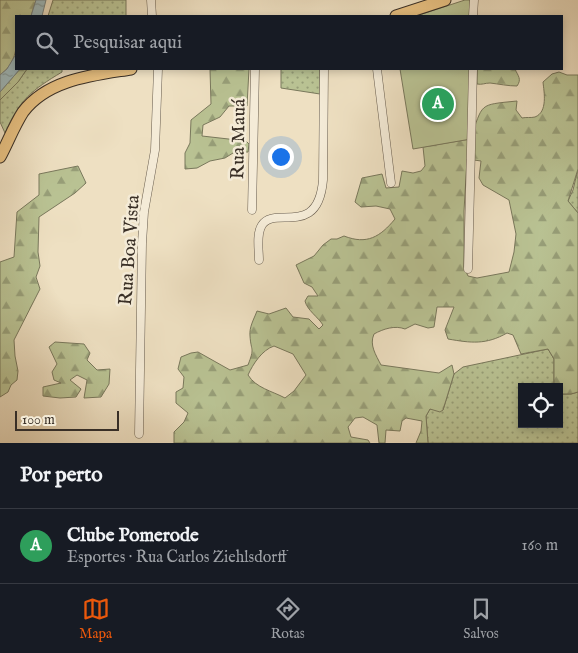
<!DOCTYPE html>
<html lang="pt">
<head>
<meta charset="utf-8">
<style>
  body { margin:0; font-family:"IM FELL English",serif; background:#242831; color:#f1f3f6 }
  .controls { position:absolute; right:15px; bottom:15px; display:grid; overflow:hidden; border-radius:0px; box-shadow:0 2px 8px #0003 }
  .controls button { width:45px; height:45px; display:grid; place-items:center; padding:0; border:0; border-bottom:1px solid #363941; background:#171b24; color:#f1f3f6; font:25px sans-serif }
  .scale { position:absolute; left:15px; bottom:12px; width:104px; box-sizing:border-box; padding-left:5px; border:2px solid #392f26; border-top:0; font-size:14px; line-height:18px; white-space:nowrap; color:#392f26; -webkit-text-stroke:4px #f4ebd7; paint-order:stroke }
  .you { position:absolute; left:280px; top:156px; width:18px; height:18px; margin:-12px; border:4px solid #fff; border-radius:50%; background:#1a73e8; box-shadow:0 0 0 8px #1a73e833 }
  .badge { display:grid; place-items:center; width:32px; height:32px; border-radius:50%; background:#ea580c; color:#fff; font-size:16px; font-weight:700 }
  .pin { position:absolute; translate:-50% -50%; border:2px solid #fff; box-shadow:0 1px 5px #0006 }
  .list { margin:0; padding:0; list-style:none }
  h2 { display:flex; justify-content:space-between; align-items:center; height:65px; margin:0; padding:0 20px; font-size:21px }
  h2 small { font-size:16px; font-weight:400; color:#9ea1a6 }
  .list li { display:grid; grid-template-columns:32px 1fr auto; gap:15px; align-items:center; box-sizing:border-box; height:75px; padding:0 20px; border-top:1px solid #363941 }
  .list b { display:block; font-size:19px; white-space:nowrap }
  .list p { margin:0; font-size:16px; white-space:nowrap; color:#9ea1a6 }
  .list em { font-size:16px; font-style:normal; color:#9ea1a6 }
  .icon { flex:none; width:28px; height:28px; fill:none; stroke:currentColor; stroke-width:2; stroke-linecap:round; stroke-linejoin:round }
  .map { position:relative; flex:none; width:578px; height:443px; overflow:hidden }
  .search { position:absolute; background:#171b24; box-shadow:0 2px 8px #0003; left:15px; right:15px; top:15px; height:55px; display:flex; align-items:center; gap:12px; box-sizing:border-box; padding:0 18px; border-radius:0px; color:#9ea1a6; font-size:19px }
  .sheet { height:140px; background:#171b24 }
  nav { display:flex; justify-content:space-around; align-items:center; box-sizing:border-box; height:70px; border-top:1px solid #363941; background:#171b24; font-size:14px; color:#9ea1a6 }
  nav a { display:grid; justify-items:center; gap:2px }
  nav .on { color:#ea580c }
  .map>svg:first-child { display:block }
  .grass { fill:url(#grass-dots); stroke:#79785c }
  .forest { fill:url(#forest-firs); stroke:#79785c; fill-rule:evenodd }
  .garden { fill:#b9c293; stroke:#79785c }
  .water { fill:url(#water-ripples); stroke:#768281 }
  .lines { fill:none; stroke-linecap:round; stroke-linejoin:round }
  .street-casing { stroke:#665b4d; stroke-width:9 }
  .primary-casing { stroke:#392f26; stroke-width:13 }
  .street { stroke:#f4ebd7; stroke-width:8 }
  .primary { stroke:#e7c081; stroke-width:11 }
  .labels { text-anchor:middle; stroke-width:5; stroke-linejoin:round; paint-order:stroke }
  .street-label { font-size:19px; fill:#392f26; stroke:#f4ebd7 }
</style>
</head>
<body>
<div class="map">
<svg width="578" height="443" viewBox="0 0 578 443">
  <defs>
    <pattern id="grass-dots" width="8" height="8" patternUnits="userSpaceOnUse" patternTransform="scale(1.25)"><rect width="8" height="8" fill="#b9c293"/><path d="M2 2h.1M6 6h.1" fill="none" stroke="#979e78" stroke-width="1.8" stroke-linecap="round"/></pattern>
    <pattern id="forest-firs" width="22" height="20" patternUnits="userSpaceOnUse" patternTransform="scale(1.25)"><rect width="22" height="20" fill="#b9c293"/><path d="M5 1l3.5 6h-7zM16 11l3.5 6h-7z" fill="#979e78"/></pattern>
    <pattern id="water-ripples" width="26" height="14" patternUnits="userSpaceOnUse" patternTransform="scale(1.25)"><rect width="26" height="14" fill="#9ebabe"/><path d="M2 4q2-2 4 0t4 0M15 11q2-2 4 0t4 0" fill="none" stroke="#82989a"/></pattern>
  </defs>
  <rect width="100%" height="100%" fill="#eee0c2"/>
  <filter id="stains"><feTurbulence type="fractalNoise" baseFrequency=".004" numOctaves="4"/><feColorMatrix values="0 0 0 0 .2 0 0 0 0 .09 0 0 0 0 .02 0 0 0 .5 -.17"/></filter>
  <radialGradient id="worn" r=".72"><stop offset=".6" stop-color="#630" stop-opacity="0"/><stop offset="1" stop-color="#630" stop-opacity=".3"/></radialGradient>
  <g class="grass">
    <polygon points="53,0 126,0 126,16 48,16"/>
    <path d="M27 69H62V72C32 90 19 100 5 133L0 122V100L18 82Z"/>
    <polygon points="281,69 320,69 320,94 281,88"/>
    <polygon points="578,169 578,213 568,201 573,190"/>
    <polygon points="548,349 554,359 554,387 522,387 522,424 559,424 559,394 571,394 578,392 578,443 428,443 426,416 430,409 443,410 454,374 463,367"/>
  </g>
  <g class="forest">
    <path d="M0 0H36L31 16H16C16 40 21 59 0 75Z"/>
    <polygon points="20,69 27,69 18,82 0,100 0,92"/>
    <polygon points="210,69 249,69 247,106 229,106 220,117 203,125 202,136 246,141 249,144 248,152 233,153 225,158 210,161 197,168 185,169 185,153 190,143 191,120 211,104"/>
    <path d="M477 69H515C518 76 522 79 517 86 508 86 499 84 490 83 485 83 482 85 477 84Z"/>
    <path d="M559 72 567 75H578V169L568 201 578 213V392L571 394H559V387H554V359L548 349 521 354 513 335 507 333C486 345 471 343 448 339L445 330 454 307H437L434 327 428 328 415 324 405 329C395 325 383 329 374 334 369 345 376 355 381 365L439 373 452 365 454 374 443 410 440 412 430 409 426 416 428 443H416L421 431 422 421 406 418 402 421 400 431 386 430 385 443H379L377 425 363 417 355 418 348 427 351 437 368 440 370 443H174V432L184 422 188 413 176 403V392L183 388 184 377 178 369 181 357 191 353 198 352 230 370 248 365C255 347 251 352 250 336 249 327 254 319 257 311L269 314 286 308 293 317 309 319 319 329 323 325C318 317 307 310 305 301L308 296H318L312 287 304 283 296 265 314 256 323 245 331 239H337L344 236C367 245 380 237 395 219L390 209 376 206 361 207 355 202 362 178 382 174 386 188 399 187 402 171 413 173 421 171 425 166 423 147 470 139C484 103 477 105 517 101L516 110 522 118C526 117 531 118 535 117 548 112 544 92 543 82L552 74ZM467 159 481 161 479 178 483 185 509 200 516 234 514 252 509 272 477 278 468 276 464 267V211ZM274 346 293 354 306 375 294 391 285 398C272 391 256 388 248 375 253 364 262 350 274 346Z"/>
    <polygon points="78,166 86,183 75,193 39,217 38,252 40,266 36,277 40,289 14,340 15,356 18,371 17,380 11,385 8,392 0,397 0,262 14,257 17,212 39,195 39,174"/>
    <polygon points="55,342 84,344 90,353 87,360 97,370 110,369 109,384 101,397 84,398 87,380 77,375 70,380 81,389 76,397 60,398 43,396 43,387 61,383 54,380 52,372 57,364 49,347"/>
  </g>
  <g class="garden">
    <polygon points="465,0 470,0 471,16 416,16"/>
    <polygon points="400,69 471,69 471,139 413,149"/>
  </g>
  <g class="water">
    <polygon points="36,0 46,0 42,16 31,16"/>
    <polygon points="16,54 16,69 20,69 0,92 0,75 7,69"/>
  </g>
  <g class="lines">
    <defs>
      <g id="street">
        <polyline points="151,0 152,16"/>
        <polyline points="473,16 474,0"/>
        <polyline points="377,69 391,183"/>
        <polyline points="252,210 255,69"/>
        <path d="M259 260C259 250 256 234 262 225 274 205 318 239 323 180L324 69"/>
        <polyline points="468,269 473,69"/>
        <polyline points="139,434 142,243 144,212 155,150 158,69"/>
      </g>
      <g id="primary">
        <polyline points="396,16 445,0"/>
        <path d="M0 157C8 142 14 126 23 112 48 79 94 75 131 69"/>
      </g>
    </defs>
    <use href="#street" class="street-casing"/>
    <use href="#primary" class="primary-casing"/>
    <use href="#street" class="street"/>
    <use href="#primary" class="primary"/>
  </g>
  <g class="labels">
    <g class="street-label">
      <text transform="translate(237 139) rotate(-89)" y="7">Rua Mauá</text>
      <text transform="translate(128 250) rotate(-86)" y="7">Rua Boa Vista</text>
    </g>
  </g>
  <rect width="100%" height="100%" filter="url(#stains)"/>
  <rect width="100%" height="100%" fill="url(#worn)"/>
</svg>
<div class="controls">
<button><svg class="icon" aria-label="locate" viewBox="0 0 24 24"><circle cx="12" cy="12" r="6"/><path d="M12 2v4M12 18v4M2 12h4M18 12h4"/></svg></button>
</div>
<div class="scale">100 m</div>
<div class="you"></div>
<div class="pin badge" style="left:438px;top:104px;background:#2e9e5b">A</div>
<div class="search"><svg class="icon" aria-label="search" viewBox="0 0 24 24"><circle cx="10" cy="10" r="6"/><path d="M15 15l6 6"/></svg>Pesquisar aqui</div>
</div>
<section class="sheet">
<h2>Por perto<small></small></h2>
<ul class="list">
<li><span class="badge" style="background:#2e9e5b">A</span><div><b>Clube Pomerode</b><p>Esportes · Rua Carlos Ziehlsdorff</p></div><em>160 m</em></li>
</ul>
</section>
<nav>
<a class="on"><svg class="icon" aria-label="map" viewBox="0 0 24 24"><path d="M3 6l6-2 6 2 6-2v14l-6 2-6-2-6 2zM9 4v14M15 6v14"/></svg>Mapa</a>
<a><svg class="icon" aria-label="directions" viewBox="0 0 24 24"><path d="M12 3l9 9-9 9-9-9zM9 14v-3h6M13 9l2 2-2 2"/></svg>Rotas</a>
<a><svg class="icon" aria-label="saved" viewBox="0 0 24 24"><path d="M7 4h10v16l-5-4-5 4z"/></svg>Salvos</a>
</nav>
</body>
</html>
